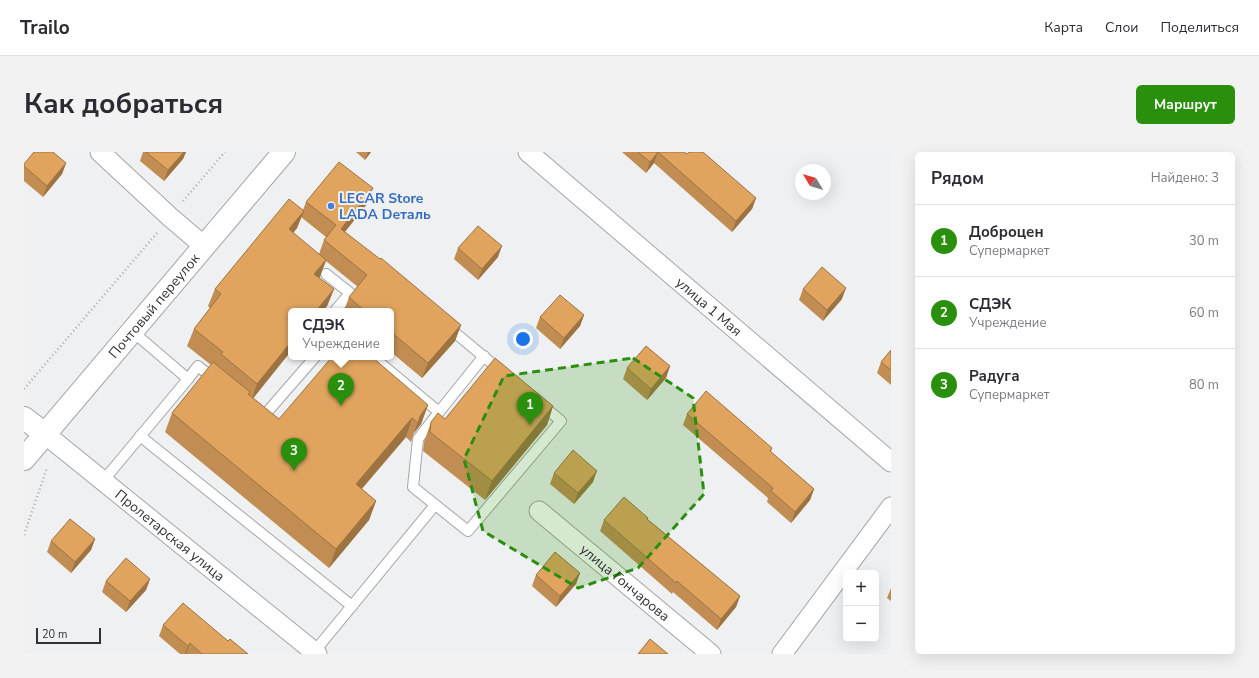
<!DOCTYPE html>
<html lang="ru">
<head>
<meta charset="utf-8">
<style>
  body { margin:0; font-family:"Nunito Sans",sans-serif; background:#f2f2f3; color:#2b2b33 }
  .controls { position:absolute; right:12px; bottom:12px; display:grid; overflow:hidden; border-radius:6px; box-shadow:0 4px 16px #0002 }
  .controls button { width:36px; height:36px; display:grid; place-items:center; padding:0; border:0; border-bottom:1px solid #e1e1e2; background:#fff; color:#2b2b33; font:20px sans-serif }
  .compass { position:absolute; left:771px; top:12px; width:36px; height:36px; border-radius:50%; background:#fff; box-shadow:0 4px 16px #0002; rotate:308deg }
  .scale { position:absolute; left:12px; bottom:10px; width:65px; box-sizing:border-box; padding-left:4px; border:2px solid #333334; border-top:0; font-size:11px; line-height:14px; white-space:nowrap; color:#333334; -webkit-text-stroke:3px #eef0f1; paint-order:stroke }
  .you { position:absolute; left:499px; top:187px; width:14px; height:14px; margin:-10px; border:3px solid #fff; border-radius:50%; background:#1a73e8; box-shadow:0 0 0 6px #1a73e833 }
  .badge { display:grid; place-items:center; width:26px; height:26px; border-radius:50%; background:#298f0d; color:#fff; font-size:13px; font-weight:700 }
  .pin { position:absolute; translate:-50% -33px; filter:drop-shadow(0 1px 2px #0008) }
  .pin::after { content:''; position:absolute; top:21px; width:14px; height:12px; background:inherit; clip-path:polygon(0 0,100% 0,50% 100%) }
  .popup { position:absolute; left:264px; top:156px; width:106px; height:52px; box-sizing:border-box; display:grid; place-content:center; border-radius:6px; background:#fff; filter:drop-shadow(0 1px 3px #0005); font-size:13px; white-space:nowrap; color:#7c7c81 }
  .popup b { font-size:15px; color:#2b2b33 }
  .popup::after { content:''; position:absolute; left:50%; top:100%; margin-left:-8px; border:8px solid transparent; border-top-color:#fff }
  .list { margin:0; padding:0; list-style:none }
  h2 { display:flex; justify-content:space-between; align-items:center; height:52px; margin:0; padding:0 16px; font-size:17px }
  h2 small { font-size:13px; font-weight:400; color:#7c7c81 }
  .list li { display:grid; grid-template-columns:26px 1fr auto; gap:12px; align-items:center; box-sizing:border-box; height:72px; padding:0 16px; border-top:1px solid #e1e1e2 }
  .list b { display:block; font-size:15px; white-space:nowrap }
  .list p { margin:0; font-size:13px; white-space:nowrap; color:#7c7c81 }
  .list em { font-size:13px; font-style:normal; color:#7c7c81 }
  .map { position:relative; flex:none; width:867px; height:502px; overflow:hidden; border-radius:6px }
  header { display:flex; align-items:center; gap:24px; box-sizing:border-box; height:56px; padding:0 20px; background:#fff; border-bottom:1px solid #e1e1e2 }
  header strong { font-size:19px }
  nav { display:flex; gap:22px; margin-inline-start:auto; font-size:14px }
  .intro { display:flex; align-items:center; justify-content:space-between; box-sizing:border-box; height:96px; padding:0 24px }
  h1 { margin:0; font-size:28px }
  .button { padding:10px 18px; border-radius:6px; background:#298f0d; color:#fff; font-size:14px; font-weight:700 }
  main { display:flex; gap:24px; padding:0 24px }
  aside { flex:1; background:#fff; border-radius:6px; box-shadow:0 4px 16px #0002 }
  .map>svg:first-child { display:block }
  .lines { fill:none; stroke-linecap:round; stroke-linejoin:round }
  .lane-casing { stroke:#a4a5a6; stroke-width:12 }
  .street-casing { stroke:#a4a5a6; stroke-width:21 }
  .secondary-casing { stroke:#a4a5a6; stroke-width:24 }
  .path { stroke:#acadae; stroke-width:2.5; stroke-dasharray:1 3; stroke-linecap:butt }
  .lane { stroke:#fff; stroke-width:10 }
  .street { stroke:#fff; stroke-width:19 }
  .secondary { stroke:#fff; stroke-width:22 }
  .wall { fill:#c18d52; fill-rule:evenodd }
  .shaded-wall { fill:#9d7342 }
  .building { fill:#e0a45f; stroke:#9d7342 }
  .marked { fill:#298f0d; fill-opacity:0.2; stroke:#298f0d; stroke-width:3; stroke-dasharray:8 5; stroke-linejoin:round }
  .shop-dot { fill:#3f7fe0; stroke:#eef0f1; stroke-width:1.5 }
  .labels { text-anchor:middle; stroke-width:4; stroke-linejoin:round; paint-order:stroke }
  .shop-label { font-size:14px; font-weight:bold; fill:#366cbe; stroke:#eef0f1; text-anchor:start }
  .street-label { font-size:14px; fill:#333334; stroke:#eef0f1 }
</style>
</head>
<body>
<header>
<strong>Trailo</strong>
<nav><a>Карта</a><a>Слои</a><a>Поделиться</a></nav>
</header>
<div class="intro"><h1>Как добраться</h1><a class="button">Маршрут</a></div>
<main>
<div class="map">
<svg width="867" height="502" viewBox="0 0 867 502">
  <rect width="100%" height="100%" fill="#eef0f1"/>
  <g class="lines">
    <defs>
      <g id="lane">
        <polyline points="302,122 326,141 311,159"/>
        <polyline points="423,174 477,219"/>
        <polyline points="349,205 415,260 394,287 389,335 444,379 537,269 517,252"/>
        <polyline points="164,227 174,214 191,228"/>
        <polyline points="415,260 460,204"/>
        <polyline points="236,264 238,266 291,205"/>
        <polyline points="116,284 328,454"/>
        <polyline points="79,329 164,227 108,179"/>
        <polyline points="290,500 411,353"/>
      </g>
      <g id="street">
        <polyline points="76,0 146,65 180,94"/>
        <path id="s1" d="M504 0 867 310"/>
        <path id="s2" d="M21 282 293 502"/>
        <path id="s3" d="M515 359 687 502"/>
        <polyline points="758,502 867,355"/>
      </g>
      <g id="secondary">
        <polyline points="0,266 21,282"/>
        <path id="s4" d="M0 307 260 0"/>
      </g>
    </defs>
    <use href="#lane" class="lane-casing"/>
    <use href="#street" class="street-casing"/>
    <use href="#secondary" class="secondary-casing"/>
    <g class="path">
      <polyline points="159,49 201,0"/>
      <polyline points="0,237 133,81"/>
      <polyline points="0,383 23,316"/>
    </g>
    <use href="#lane" class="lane"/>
    <use href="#street" class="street"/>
    <use href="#secondary" class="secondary"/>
  </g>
  <g class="wall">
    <polygon points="119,0 162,0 159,7 140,29 116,9"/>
    <polygon points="332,0 347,0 341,8"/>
    <polygon points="598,0 660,0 732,46 728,57 708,80 630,11 622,21"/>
    <polygon points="42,11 38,22 19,45 0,29 0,12"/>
    <path d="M282 50 343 52 321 80 437 173 431 189 398 226 367 200V159H320L325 145 334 135 302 109 295 126 310 137 303 154 299 159H267V199L229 246 255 267 404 253 397 272 390 281 387 290 382 285 338 337 352 349 345 368 305 416 141 280 148 261 187 213 163 194 170 177 186 156 184 154 191 137 279 58ZM277 65 302 85 300 88 295 102 269 81 273 76Z"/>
    <polygon points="434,96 474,105 454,128 430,107"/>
    <polygon points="779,137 818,147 799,169 775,148"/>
    <polygon points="560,163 556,174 536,197 512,176 516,165"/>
    <polygon points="867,198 867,233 853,221 857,210"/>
    <polygon points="646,214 642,226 623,248 599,227 603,216"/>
    <polygon points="529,254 523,273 461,348 399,299 400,290 407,270 421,267"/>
    <polygon points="663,262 748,296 747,300 790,337 786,348 767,371 743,350 744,346 659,273"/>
    <polygon points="530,321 569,330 550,352 526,332"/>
    <polygon points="623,367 716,444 712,455 693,478 649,440 648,442 576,379 580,368"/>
    <polygon points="71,387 67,398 47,421 23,400 27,389"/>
    <polygon points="556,421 552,432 532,455 508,434 512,423"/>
    <polygon points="126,427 122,438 102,460 78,440 82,429"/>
    <polygon points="867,436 867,449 863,446"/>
    <polygon points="139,473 204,489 224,502 156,502 135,484"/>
  </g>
  <g class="shaded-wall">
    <polygon points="160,0 162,0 159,7 140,29 144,18"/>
    <polygon points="344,0 347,0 341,8"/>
    <polygon points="634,0 630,11 622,21 626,10"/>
    <polygon points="42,11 38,22 19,45 23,34"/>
    <polygon points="349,36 343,52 311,92 317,77"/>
    <polygon points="732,46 728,57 708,80 712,69"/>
    <polygon points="280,59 273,76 259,94 265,77"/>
    <polygon points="478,94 474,105 454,128 458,117"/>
    <polygon points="302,108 296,125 284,139 290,122"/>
    <polygon points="822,136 818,147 799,169 803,158"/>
    <polygon points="310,137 303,154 299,159 292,159"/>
    <polygon points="560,163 556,174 536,197 540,186"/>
    <polygon points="437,173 431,189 398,226 404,211"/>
    <polygon points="267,190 267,199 227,249 233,232"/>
    <polygon points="646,214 642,226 623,248 627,237"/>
    <polygon points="404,253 397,272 390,281 396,264"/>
    <polygon points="529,254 523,273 461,348 468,329"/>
    <polygon points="388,266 382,285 325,351 332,332"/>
    <polygon points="573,319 569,330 550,352 554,341"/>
    <polygon points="790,337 786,348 767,371 771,360"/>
    <polygon points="352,349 345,368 305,416 312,397"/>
    <polygon points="71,387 67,398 47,421 51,410"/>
    <polygon points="556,421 552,432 532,455 536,444"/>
    <polygon points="126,427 122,438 102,460 106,449"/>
    <polygon points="716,444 712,455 693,478 697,467"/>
    <polygon points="166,491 162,502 161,502 164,494"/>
  </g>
  <g class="building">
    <polygon points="10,0 29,0 42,11 23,34 0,14 0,12"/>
    <polygon points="122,0 160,0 144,18"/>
    <polygon points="614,0 660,0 663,2 665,0 679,0 732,46 712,69 634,0 626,10"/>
    <polygon points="315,10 349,36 317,77 356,107 357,106 437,173 404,211 367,180 367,159 341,159 325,145 343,123 300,88 312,73 282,50"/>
    <polygon points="265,47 280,59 265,77 302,108 290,122 310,137 292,159 267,159 267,190 233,232 197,202 199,200 170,177 197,142 191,137"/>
    <polygon points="454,74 478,94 458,117 434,96"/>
    <polygon points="798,115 822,136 803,158 779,137"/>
    <polygon points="536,143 560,163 540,186 516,165"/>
    <polygon points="622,194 646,214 627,237 603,216"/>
    <polygon points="867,198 867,218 857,210"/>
    <polygon points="308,205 348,205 404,253 396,264 394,271 388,266 332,332 352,349 312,397 148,261 189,210 226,240 224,242 255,267"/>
    <polygon points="471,206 529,254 468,329 406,280 407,270 414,261 421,267"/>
    <polygon points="682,239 748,296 746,299 790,337 771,360 747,339 749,336 663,262"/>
    <polygon points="549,298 573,319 554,341 530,321"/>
    <polygon points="600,345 624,366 623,367 716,444 697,467 653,429 652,431 580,368"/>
    <polygon points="46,367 71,387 51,410 27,389"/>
    <polygon points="531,400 556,421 536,444 512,423"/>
    <polygon points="102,406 126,427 106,449 82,429"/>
    <polygon points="159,451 204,489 206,487 224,502 178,502 166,491 164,494 139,473"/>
    <polygon points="626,487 644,502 614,502"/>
  </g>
  <path class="marked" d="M609 206 669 246 680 342 614 416 554 436 459 379 440 307 480 224Z"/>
  <circle class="shop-dot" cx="307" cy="54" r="4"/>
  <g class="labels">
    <g class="shop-label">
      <text x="315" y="51">LECAR Store<tspan x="315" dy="16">LADA Dеталь</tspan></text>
    </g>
    <g class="street-label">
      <text dy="5" stroke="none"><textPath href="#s4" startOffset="201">Почтовый переулок</textPath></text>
      <text dy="5" stroke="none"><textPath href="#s1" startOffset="238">улица 1 Мая</textPath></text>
      <text dy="5" stroke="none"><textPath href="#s2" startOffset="161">Пролетарская улица</textPath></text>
      <text dy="5" stroke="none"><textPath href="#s3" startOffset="112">улица Гончарова</textPath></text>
    </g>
  </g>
</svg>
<div class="controls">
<button>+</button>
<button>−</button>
</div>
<svg class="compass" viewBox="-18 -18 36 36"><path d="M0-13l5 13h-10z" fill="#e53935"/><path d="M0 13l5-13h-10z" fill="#7c7c81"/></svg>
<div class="scale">20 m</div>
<div class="you"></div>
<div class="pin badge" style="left:506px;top:273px">1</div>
<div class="pin badge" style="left:317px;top:254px">2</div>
<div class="popup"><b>СДЭК</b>Учреждение</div>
<div class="pin badge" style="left:270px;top:319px">3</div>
</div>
<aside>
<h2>Рядом<small>Найдено: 3</small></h2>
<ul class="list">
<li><span class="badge">1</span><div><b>Доброцен</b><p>Супермаркет</p></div><em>30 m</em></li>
<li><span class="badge">2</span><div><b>СДЭК</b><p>Учреждение</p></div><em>60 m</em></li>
<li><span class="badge">3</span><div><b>Радуга</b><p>Супермаркет</p></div><em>80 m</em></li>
</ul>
</aside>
</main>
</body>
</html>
